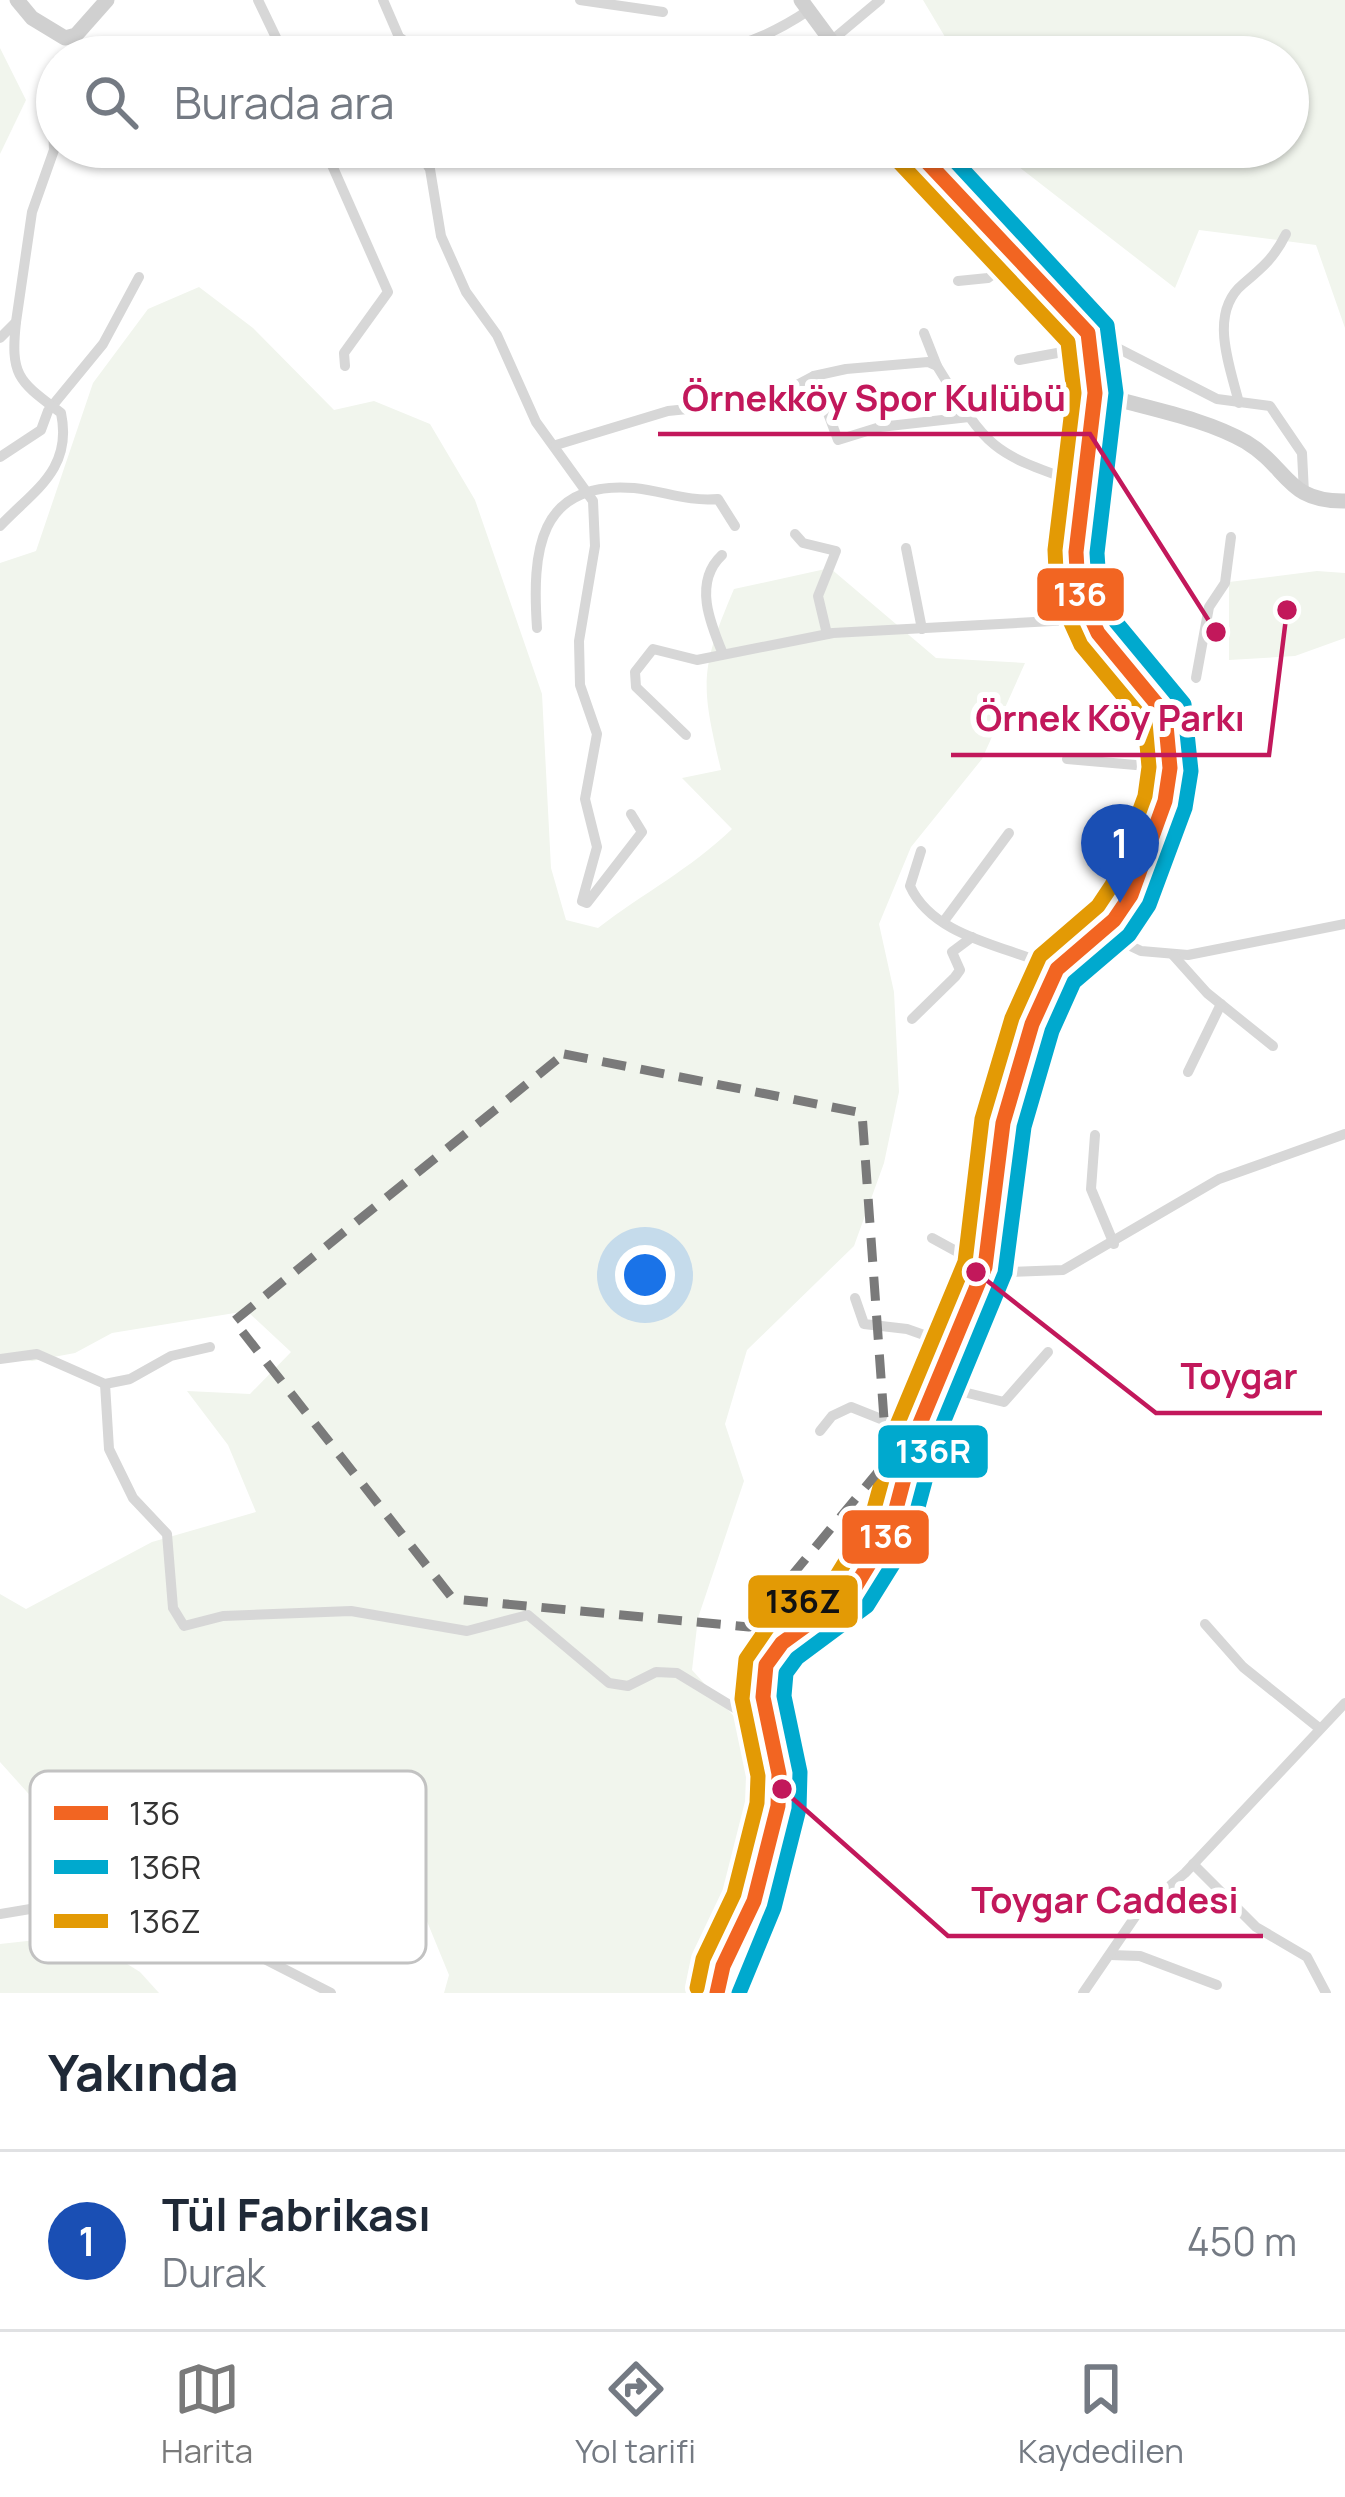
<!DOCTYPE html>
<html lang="tr">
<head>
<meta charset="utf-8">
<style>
  body { margin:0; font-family:Manrope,sans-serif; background:#f2f2f3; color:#1f2937 }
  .you { position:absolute; left:645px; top:1275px; width:42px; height:42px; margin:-30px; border:9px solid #fff; border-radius:50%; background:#1a73e8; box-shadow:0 0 0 18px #1a73e833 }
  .badge { display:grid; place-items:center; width:78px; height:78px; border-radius:50%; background:#7a7a7a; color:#fff; font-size:39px; font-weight:700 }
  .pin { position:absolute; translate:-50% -99px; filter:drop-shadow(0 3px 6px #0008) }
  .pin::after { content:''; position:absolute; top:63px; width:42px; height:36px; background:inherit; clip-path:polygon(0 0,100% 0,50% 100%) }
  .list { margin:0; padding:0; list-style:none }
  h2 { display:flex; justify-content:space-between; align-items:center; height:156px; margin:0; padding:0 48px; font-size:51px }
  h2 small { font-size:39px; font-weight:400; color:#747a83 }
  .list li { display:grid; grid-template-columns:78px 1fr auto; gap:36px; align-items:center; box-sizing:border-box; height:180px; padding:0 48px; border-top:3px solid #e0e1e3 }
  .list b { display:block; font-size:45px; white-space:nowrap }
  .list p { margin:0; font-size:39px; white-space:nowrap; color:#747a83 }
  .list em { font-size:39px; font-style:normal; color:#747a83 }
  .icon { flex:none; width:66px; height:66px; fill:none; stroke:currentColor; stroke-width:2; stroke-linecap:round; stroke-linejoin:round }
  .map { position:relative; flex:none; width:1345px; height:1993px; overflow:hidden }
  .search { position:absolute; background:#fff; box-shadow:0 3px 9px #0004; left:36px; right:36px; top:36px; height:132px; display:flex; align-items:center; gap:30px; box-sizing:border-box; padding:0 42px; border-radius:66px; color:#747a83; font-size:45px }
  .sheet { height:336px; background:#fff }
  nav { display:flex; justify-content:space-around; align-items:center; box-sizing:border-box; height:168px; border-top:3px solid #e0e1e3; background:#fff; font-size:33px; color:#747a83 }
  nav a { display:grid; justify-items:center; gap:6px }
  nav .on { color:#7a7a7a }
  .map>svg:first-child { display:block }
  .green { fill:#f1f5ed }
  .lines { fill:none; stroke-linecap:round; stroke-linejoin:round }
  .street { stroke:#d7d7d7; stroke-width:10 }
  .secondary { stroke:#d0d0d0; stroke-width:15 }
  .bus-1-casing { stroke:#fff; stroke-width:24 }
  .bus-2-casing { stroke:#fff; stroke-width:24 }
  .bus-3-casing { stroke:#fff; stroke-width:24 }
  .bus-1 { stroke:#f26522; stroke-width:15 }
  .bus-2 { stroke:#00a9ce; stroke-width:15 }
  .bus-3 { stroke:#e39a05; stroke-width:15 }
  .marked { fill:none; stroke:#7a7a7a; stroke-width:9; stroke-dasharray:24 15; stroke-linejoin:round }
  .key { fill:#fff; stroke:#c2c2c2; stroke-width:3 }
  .key-label { font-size:33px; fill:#333 }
  .leader { fill:none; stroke:#c2185b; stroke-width:4.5 }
  .callout-dot { fill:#c2185b; stroke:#fff; stroke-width:4.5 }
  .callout-label { font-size:36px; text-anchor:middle; font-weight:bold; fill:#c2185b; stroke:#fff; stroke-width:12; stroke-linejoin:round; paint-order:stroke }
  .line-badge { stroke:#fff; stroke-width:4.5 }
  .badge-label { font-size:33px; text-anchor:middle; font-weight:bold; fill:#fff }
  .pale-badge-label { font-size:33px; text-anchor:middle; font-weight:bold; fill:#111 }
</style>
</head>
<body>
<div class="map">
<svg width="1345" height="1993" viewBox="0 0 1345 1993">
  <rect width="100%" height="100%" fill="#fff"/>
  <g class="green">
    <polygon points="923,0 1345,0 1345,328 1316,245 1199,230 1175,288 1019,167 1008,147 1288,147 1288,57 957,57"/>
    <polygon points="0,48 26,100 0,154"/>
    <path d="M199 287 253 328 334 410 374 401 430 424 475 500 542 694 551 868 566 920 598 928C645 892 689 870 732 829L682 778 721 770C701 685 699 671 734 589L830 568 936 658 1025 663 982 759 911 847 879 924 894 992 899 1092 884 1163 854 1246 747 1350 725 1424 744 1481 698 1618 692 1670 750 1734 748 1815 692 1993H444L449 1975 401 1858 348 1828 280 1841 270 1886 238 1909 184 1885 130 1881 79 1850 0 1762V1594L26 1609 152 1542 256 1512 228 1445 187 1391 250 1394 291 1352 247 1311 112 1333 75 1353 32 1361 0 1357V563L36 551 93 383 148 309Z"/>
    <polygon points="1317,571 1345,573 1345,638 1295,656 1229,660 1229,582"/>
    <polygon points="81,1935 140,1972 159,1993 0,1993 0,1944"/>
  </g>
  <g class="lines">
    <g class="street">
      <polyline points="258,0 282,50 302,57"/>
      <polyline points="383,0 399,37 428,57"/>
      <polyline points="580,0 663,12"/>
      <polyline points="831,41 880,0"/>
      <path d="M663 56C718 55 762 42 809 10"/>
      <polyline points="892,57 907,52 917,57"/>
      <polyline points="968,57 978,52 984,57"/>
      <polyline points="324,147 388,292 344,353 345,366"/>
      <polyline points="416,147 430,169 441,236 466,292 497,335 536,422 593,501 595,546 579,641 580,685 597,734 585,799 597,847 582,901 587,903 642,832 631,814"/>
      <polyline points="958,281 988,278 1018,256"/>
      <polyline points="924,333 937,366"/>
      <polyline points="1088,333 1217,399 1270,406 1302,453 1304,493"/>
      <polyline points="0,338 16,322 32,212 54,150 51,76 57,61"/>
      <polyline points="1019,360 1090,347"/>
      <polyline points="814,376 838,440 880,427 969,417"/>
      <path d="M1239 403C1230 366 1208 313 1243 284 1263 267 1274 258 1286 234"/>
      <path d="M556 445 668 411 767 401 814 376 846 369 928 362 937 366C991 454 991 452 1087 486"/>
      <polyline points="0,457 41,430 48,411 103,344 139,277"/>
      <path d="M0 526C33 491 73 470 61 413 19 381 10 377 16 322"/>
      <polyline points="795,534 803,543 836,551 818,596 827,634"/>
      <polyline points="906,548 922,629"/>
      <path d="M722 555C693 582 710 623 723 654"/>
      <path d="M537 628C532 553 537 480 634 488 664 491 688 502 718 499L735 526"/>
      <polyline points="1196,678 1209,607 1225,583 1231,537"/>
      <polyline points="686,735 636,687 635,672 653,649 697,660 833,633 1089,619"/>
      <polyline points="1067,759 1170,768"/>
      <path d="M921 851 910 886C934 939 1010 946 1057 969"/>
      <polyline points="1114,920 1118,940 1141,951 1188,955 1345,924"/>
      <polyline points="944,921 1009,833"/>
      <polyline points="1173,955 1207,993 1273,1046"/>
      <polyline points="912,1019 955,977 960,970 952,952 972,937"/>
      <polyline points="1188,1072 1221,1004"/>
      <polyline points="1095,1135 1091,1189 1114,1244"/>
      <polyline points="932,1238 985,1267"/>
      <polyline points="982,1273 1063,1270 1219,1179 1345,1134"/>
      <polyline points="855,1298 864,1324 907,1329 955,1346"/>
      <polyline points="0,1359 37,1354 105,1384 130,1379 171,1356 210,1347"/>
      <polyline points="105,1384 109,1449 133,1498 167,1534 173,1608 184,1626 223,1616 351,1611 467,1631 528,1615 609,1683 628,1686 656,1672 677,1673 769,1729"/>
      <polyline points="935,1385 1004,1402 1048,1352"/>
      <polyline points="820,1431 832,1416 851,1407 916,1433"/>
      <polyline points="1205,1624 1243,1667 1319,1728"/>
      <polyline points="1193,1864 1256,1927 1307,1957 1326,1993"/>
      <polyline points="0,1914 78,1901 119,1939 241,1947 331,1993"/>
      <polyline points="1110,1955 1140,1956 1217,1985"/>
      <polyline points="1083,1993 1137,1914 1185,1873 1345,1703"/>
    </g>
    <g class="secondary">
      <polyline points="17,0 32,18 65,38 76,35 107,0"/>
      <polyline points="801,0 843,57"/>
      <path d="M1095 393C1144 408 1202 417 1246 442 1289 468 1286 502 1345 501"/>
      <polyline points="717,1993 723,1966 754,1901 778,1806 779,1774 763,1697 766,1665 782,1643 852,1592 891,1528 916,1433 985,1267 1003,1123 1032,1024 1057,969 1114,920 1131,895 1165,801 1170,768 1165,714 1098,633 1078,589 1076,552 1095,393 1088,333 913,147"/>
    </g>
    <defs>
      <polyline id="bus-1" points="717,1993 723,1966 754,1901 778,1806 779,1774 763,1697 766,1665 782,1643 852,1592 891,1528 916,1433 985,1267 1003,1123 1032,1024 1057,969 1114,920 1131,895 1165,801 1170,768 1165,714 1098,633 1078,589 1076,552 1095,393 1088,333 913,147"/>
      <polyline id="bus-2" points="739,1993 774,1908 799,1809 800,1772 784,1696 786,1673 797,1658 867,1606 910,1537 936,1440 1005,1273 1024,1127 1052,1031 1074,982 1129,935 1149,905 1185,808 1191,771 1184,704 1116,622 1099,584 1097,553 1116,393 1107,325 942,147"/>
      <polyline id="bus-3" points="697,1988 703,1959 734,1894 757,1803 758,1776 742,1699 746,1659 768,1627 836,1577 871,1520 897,1425 965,1262 982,1119 1012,1018 1040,956 1098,906 1112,885 1145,796 1149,767 1145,722 1081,645 1057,592 1055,550 1074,393 1068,342 898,161"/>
    </defs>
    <use href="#bus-1" class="bus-1-casing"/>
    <use href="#bus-2" class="bus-2-casing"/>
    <use href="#bus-3" class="bus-3-casing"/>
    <use href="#bus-1" class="bus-1"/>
    <use href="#bus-2" class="bus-2"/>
    <use href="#bus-3" class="bus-3"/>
  </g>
  <path class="marked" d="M564 1054 862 1113 887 1461 749 1627 453 1599 234 1321Z"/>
  <rect x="30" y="1771" width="396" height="192" rx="18" class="key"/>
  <rect x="54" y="1806" width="54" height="14" fill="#f26522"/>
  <rect x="54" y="1860" width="54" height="14" fill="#00a9ce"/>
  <rect x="54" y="1914" width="54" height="14" fill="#e39a05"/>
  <g class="key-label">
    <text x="129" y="1825">136</text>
    <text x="129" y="1879">136R</text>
    <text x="129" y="1933">136Z</text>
  </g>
  <path class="leader" d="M1216 632L1090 434H658M1287 610L1269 755H951M976 1272L1156 1413H1322M782 1789L948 1936H1263"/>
  <g class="callout-dot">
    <circle cx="1216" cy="632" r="12"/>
    <circle cx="1287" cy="610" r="12"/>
    <circle cx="976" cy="1272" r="12"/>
    <circle cx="782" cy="1789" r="12"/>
  </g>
  <g class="callout-label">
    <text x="874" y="411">Örnekköy Spor Kulübü</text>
    <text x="1110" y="731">Örnek Köy Parkı</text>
    <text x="1239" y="1389">Toygar</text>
    <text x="1105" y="1913">Toygar Caddesi</text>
  </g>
  <g class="line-badge">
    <rect x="1035" y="566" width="91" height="57" rx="12" fill="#f26522"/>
    <rect x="876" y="1423" width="114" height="57" rx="12" fill="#00a9ce"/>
    <rect x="840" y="1508" width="91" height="58" rx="12" fill="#f26522"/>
    <rect x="746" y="1573" width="114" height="57" rx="12" fill="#e39a05"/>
  </g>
  <g class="badge-label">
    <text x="1080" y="606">136</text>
    <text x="933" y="1463">136R</text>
    <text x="886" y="1548">136</text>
  </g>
  <g class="pale-badge-label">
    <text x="803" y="1613">136Z</text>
  </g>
</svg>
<div class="you"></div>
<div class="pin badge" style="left:1120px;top:903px;background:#1a4fb4">1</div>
<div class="search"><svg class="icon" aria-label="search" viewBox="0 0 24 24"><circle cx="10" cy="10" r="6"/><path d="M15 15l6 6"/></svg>Burada ara</div>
</div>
<section class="sheet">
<h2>Yakında<small></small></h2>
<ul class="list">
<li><span class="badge" style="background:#1a4fb4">1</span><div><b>Tül Fabrikası</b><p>Durak</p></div><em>450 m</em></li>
</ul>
</section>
<nav>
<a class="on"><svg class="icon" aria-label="map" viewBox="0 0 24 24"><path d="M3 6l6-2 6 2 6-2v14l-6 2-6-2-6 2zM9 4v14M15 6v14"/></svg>Harita</a>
<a><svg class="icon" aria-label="directions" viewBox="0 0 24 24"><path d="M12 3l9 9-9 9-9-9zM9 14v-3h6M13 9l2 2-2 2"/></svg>Yol tarifi</a>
<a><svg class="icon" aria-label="saved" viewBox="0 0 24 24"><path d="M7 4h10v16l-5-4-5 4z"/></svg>Kaydedilen</a>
</nav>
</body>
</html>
